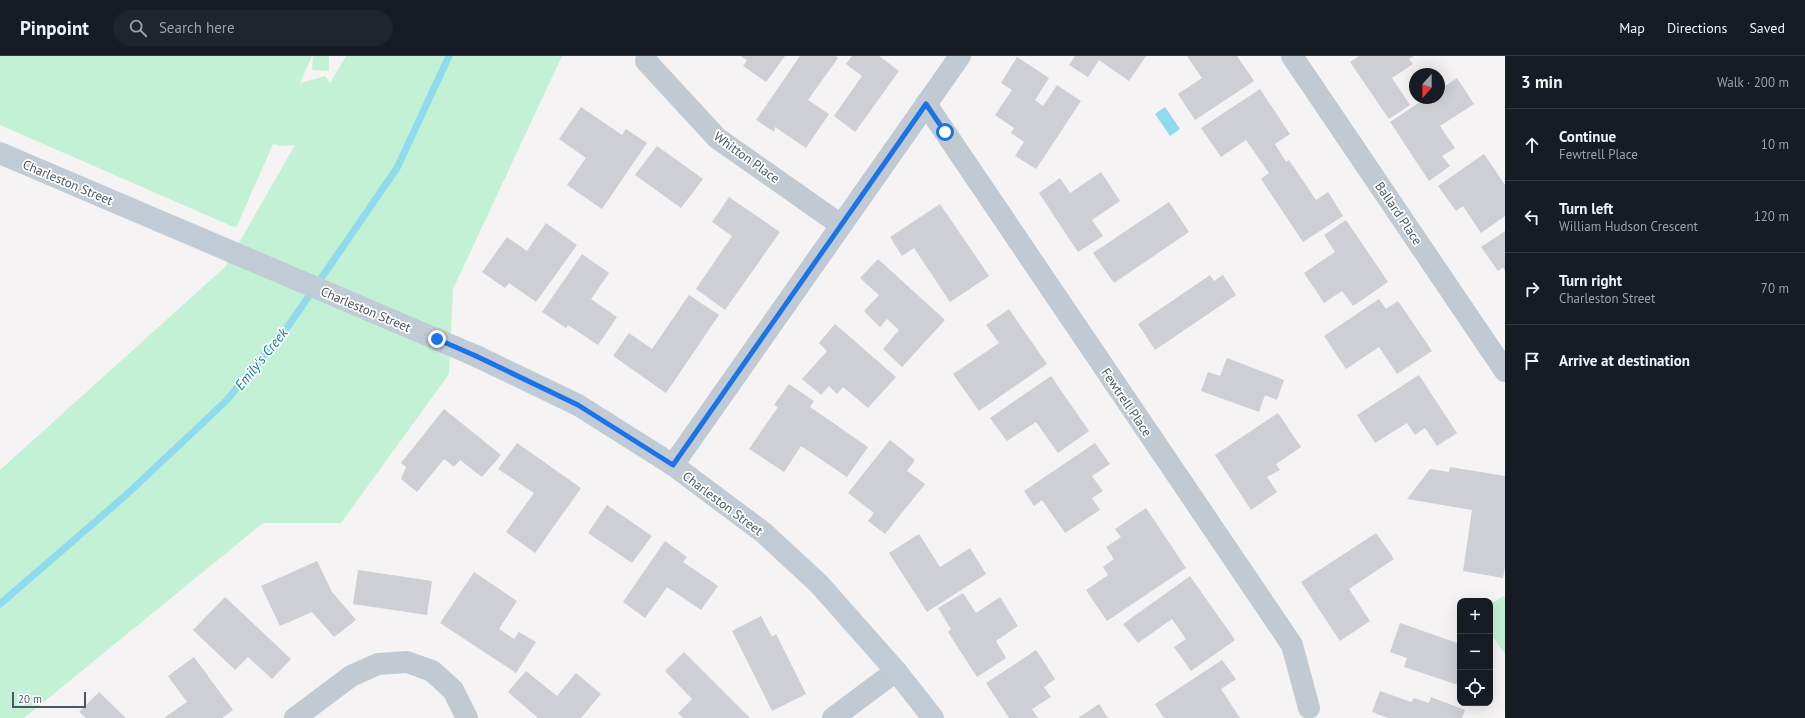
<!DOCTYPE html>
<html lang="en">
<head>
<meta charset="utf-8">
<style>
  body { margin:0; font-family:"PT Sans",sans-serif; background:#20242c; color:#f1f3f6 }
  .controls { position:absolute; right:12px; bottom:12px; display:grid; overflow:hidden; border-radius:8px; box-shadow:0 4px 16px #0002 }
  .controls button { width:36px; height:36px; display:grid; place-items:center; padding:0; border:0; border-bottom:1px solid #363941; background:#171b24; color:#f1f3f6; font:20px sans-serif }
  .compass { position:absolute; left:1409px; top:12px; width:36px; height:36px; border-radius:50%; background:#171b24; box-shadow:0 4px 16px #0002; rotate:201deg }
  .scale { position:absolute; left:12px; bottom:10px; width:74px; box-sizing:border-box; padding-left:4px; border:2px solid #4a5661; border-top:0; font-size:11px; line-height:14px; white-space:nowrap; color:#4a5661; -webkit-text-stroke:3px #fff; paint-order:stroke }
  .stop { position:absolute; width:12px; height:12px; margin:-9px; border:3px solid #1a73e8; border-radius:50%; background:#fff }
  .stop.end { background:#1a73e8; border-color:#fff; box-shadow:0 1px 4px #0008 }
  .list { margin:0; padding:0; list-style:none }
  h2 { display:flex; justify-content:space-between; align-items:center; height:52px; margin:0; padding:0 16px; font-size:17px }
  h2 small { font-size:13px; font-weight:400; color:#9ea1a6 }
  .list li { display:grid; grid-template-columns:26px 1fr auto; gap:12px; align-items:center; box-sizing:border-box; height:72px; padding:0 16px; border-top:1px solid #363941 }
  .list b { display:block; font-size:15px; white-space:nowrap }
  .list p { margin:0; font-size:13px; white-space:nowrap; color:#9ea1a6 }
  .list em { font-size:13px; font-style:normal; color:#9ea1a6 }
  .icon { flex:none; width:22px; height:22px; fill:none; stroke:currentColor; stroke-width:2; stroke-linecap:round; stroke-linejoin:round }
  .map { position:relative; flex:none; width:1505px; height:662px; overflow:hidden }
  header { display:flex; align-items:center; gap:24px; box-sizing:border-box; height:56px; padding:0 20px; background:#171b24; border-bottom:1px solid #363941 }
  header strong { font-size:19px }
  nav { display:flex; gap:22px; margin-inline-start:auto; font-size:14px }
  .search { width:280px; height:36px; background:#20242c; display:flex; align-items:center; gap:10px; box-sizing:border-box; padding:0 14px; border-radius:22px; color:#9ea1a6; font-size:15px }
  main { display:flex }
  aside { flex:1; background:#171b24 }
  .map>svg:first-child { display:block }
  .green { fill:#c3f1d5 }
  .water { fill:#90daee }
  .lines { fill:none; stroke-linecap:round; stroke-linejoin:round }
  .stream { stroke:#90daee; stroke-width:7 }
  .building { fill:#cdcfd5 }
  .street { stroke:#c1cad2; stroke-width:22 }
  .secondary { stroke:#c1cbd6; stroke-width:22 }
  .route { stroke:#1a73e8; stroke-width:5 }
  .labels { text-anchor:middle; stroke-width:3.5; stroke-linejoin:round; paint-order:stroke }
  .street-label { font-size:13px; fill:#4a5661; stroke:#fff }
  .water-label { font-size:14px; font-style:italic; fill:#0c7c9b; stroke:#fff }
</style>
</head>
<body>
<header>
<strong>Pinpoint</strong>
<div class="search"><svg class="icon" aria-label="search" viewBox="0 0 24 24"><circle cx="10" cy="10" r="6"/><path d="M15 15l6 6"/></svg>Search here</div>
<nav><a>Map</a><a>Directions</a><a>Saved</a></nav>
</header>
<main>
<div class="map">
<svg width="1505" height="662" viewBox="0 0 1505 662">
  <rect width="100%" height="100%" fill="#f5f3f3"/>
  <g class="green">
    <polygon points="0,0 312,0 300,27 325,20 330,27 346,0 562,0 453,233 449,318 341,467 263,467 24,662 0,662 0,414 225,211 295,89 284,90 273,88 236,172 0,69"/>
    <polygon points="313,0 329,0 329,15 312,14"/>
    <polygon points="1503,540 1505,542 1505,598 1490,577 1490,549"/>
  </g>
  <polygon class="water" points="1165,51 1180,73 1170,80 1155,58"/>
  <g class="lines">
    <polyline class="stream" points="0,548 125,440 226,345 289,269 397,112 449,0"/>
  </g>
  <g class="building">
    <polygon points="741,0 785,0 766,26 743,10 747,4"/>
    <polygon points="800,0 836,0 838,2 808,44 829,58 806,92 775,71 774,76 756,64"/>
    <polygon points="852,0 879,0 899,15 855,76 834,60 862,20 846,8"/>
    <polygon points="1075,0 1146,0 1129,25 1099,4 1088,21 1069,9"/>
    <polygon points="1187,0 1237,0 1254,25 1195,64 1178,38 1202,22"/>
    <polygon points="1359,0 1414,0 1409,3 1413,8 1392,22 1410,49 1389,63 1350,6"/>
    <polygon points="1017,1 1049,22 1035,44 1043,50 1057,29 1081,45 1036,113 1015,100 1024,86 1011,77 1014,72 995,59 1012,34 1001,27"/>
    <polygon points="1457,22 1474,48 1440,70 1455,92 1442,100 1450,110 1429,125 1390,66 1426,42 1439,42 1439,34"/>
    <polygon points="1260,33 1290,78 1275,88 1286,106 1289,104 1316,144 1328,136 1343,160 1303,186 1261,123 1269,117 1246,84 1221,101 1201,72"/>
    <polygon points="581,51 622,79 626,73 647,87 602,153 567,129 586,102 559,83"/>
    <polygon points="657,90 703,123 681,152 635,119"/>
    <polygon points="1484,98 1505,129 1505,160 1481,177 1463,150 1456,155 1438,130"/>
    <polygon points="1101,116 1120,145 1092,164 1103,180 1078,196 1039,137 1060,122 1070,137"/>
    <polygon points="729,141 780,176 725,254 696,233 732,180 712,166"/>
    <polygon points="1169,146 1189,176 1114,227 1093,197"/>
    <polygon points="940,148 989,220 950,246 914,192 902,200 890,181"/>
    <polygon points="1346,164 1388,226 1353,250 1342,235 1324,247 1304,217 1335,196 1324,179"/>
    <polygon points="546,167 577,189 536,246 509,227 505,232 482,216 507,181 527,195"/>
    <polygon points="1505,175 1505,215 1503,211 1498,215 1481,191"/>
    <polygon points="582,198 609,217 591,243 617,261 598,289 568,269 566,272 542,256"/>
    <polygon points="878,203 945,264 902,311 883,293 899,274 887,263 880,271 864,255 879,239 860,222"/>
    <polygon points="1210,219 1214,225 1223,219 1236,239 1155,294 1138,268"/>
    <polygon points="689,239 719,259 666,337 613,300 629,277 652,293"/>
    <polygon points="1379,243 1386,253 1398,245 1432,295 1397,318 1379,291 1346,313 1324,280"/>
    <polygon points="1009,253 1047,308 979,355 953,318 999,287 986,269"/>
    <polygon points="835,268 896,321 868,352 843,331 837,338 829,330 821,339 802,323 827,295 819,287"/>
    <polygon points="1227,302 1284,324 1277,344 1265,339 1259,356 1201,335 1208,316 1220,320"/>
    <polygon points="1419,319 1457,377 1437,390 1425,372 1415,379 1407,367 1375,387 1357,359"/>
    <polygon points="1051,320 1089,375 1058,397 1036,366 1007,385 990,362"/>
    <polygon points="789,328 814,345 810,351 868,391 847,421 801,390 784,416 749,393 778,351 774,349"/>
    <polygon points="444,353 501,399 482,421 460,404 454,411 444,403 417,436 401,423 406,411 401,407"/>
    <polygon points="1278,357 1301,391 1276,408 1280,414 1267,421 1277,436 1251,454 1215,399"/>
    <polygon points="890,384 915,404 907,415 925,428 885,478 868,465 874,457 848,437"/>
    <polygon points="517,387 581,432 535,497 506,476 534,437 498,413"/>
    <polygon points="1095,387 1110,408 1092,420 1103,435 1092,442 1100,454 1065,477 1042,444 1034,450 1024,435"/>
    <polygon points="1450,411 1505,420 1505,511 1503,522 1463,515 1472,454 1407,443 1430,413 1449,416"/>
    <polygon points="607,449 652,480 632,507 588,477"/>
    <polygon points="1146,452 1186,512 1107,565 1086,534 1108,519 1103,511 1114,503 1106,491 1121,481 1115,473"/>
    <polygon points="1376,477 1394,503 1349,533 1370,565 1340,585 1301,526"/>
    <polygon points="919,478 940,511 970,492 986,518 927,556 889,497"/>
    <polygon points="665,485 687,501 683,506 718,530 701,554 667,531 645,562 623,546"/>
    <polygon points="317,505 332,536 356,564 334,581 312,556 280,570 261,530"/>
    <polygon points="358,514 432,525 427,559 353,548"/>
    <polygon points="474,516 517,545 499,573 514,583 519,576 536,586 516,617 440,567"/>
    <polygon points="1190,520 1235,584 1191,615 1174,591 1186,583 1172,563 1138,587 1123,568"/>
    <polygon points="963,537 976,557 1000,541 1018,570 996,585 1006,602 977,621 948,576 951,573 938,552"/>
    <polygon points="225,541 291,603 272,623 248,601 235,614 193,574"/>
    <polygon points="761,560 772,581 776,578 806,638 772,655 732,575"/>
    <polygon points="1400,567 1460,588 1460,625 1458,629 1404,611 1407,602 1390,596"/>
    <polygon points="1036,594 1055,623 1044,631 1051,641 1032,653 1038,662 1009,662 986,627"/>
    <polygon points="684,596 750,662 683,662 678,657 692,643 665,615"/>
    <polygon points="194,601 233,654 222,662 164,662 187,646 168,620"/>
    <polygon points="1222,604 1236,623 1221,633 1240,662 1164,662 1155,648"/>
    <polygon points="526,615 557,640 576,617 601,638 581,662 538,662 508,636"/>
    <polygon points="1380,635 1411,646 1414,642 1429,647 1431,641 1465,654 1462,662 1388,662 1372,656"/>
    <polygon points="99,636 126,662 86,662 79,656"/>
    <polygon points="1099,648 1108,662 1078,662"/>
  </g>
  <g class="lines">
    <g class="street">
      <polyline points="1292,0 1505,315"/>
      <polyline points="646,5 717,82 841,169"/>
      <polyline points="926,48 1292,589 1309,652"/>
      <polyline points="673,409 960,0"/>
      <polyline points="295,662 351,620 378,608 407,606 432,615 453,634 467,662"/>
      <polyline points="833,662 896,615"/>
    </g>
    <polyline class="secondary" points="0,97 476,300 578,349 673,409 764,477 819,528 896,615 933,662"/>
  </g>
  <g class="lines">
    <polyline class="route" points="437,283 476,300 578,349 673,409 926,48 945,76"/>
  </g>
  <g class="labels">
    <g class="street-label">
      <text transform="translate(747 101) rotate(36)" y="5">Whitton Place</text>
      <text transform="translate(68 126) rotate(23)" y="5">Charleston Street</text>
      <text transform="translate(1399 157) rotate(56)" y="5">Ballard Place</text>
      <text transform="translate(366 253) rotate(23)" y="5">Charleston Street</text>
      <text transform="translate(1127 346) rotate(56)" y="5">Fewtrell Place</text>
      <text transform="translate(723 447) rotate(37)" y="5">Charleston Street</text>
    </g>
    <g class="water-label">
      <text transform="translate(261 303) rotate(-51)" y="5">Emily's Creek</text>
    </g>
  </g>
</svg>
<div class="controls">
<button>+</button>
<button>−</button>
<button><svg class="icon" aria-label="locate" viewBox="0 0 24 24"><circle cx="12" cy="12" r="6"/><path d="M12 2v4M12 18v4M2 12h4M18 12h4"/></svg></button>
</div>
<svg class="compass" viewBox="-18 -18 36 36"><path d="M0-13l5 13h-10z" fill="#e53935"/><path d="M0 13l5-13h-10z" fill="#9ea1a6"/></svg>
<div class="scale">20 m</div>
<div class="stop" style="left:945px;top:76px"></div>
<div class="stop end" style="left:437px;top:283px"></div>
</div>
<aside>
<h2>3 min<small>Walk · 200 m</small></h2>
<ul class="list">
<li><svg class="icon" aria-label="ahead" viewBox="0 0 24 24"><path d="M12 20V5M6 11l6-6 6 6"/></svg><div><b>Continue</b><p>Fewtrell Place</p></div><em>10 m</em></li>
<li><svg class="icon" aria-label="left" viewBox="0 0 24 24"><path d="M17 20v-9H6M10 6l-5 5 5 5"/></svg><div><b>Turn left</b><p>William Hudson Crescent</p></div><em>120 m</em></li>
<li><svg class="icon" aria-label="right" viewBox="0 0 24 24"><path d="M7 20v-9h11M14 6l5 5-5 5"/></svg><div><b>Turn right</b><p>Charleston Street</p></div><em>70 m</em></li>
<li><svg class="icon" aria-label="arrive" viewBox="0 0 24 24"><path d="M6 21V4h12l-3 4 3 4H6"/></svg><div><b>Arrive at destination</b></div></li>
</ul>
</aside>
</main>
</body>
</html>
